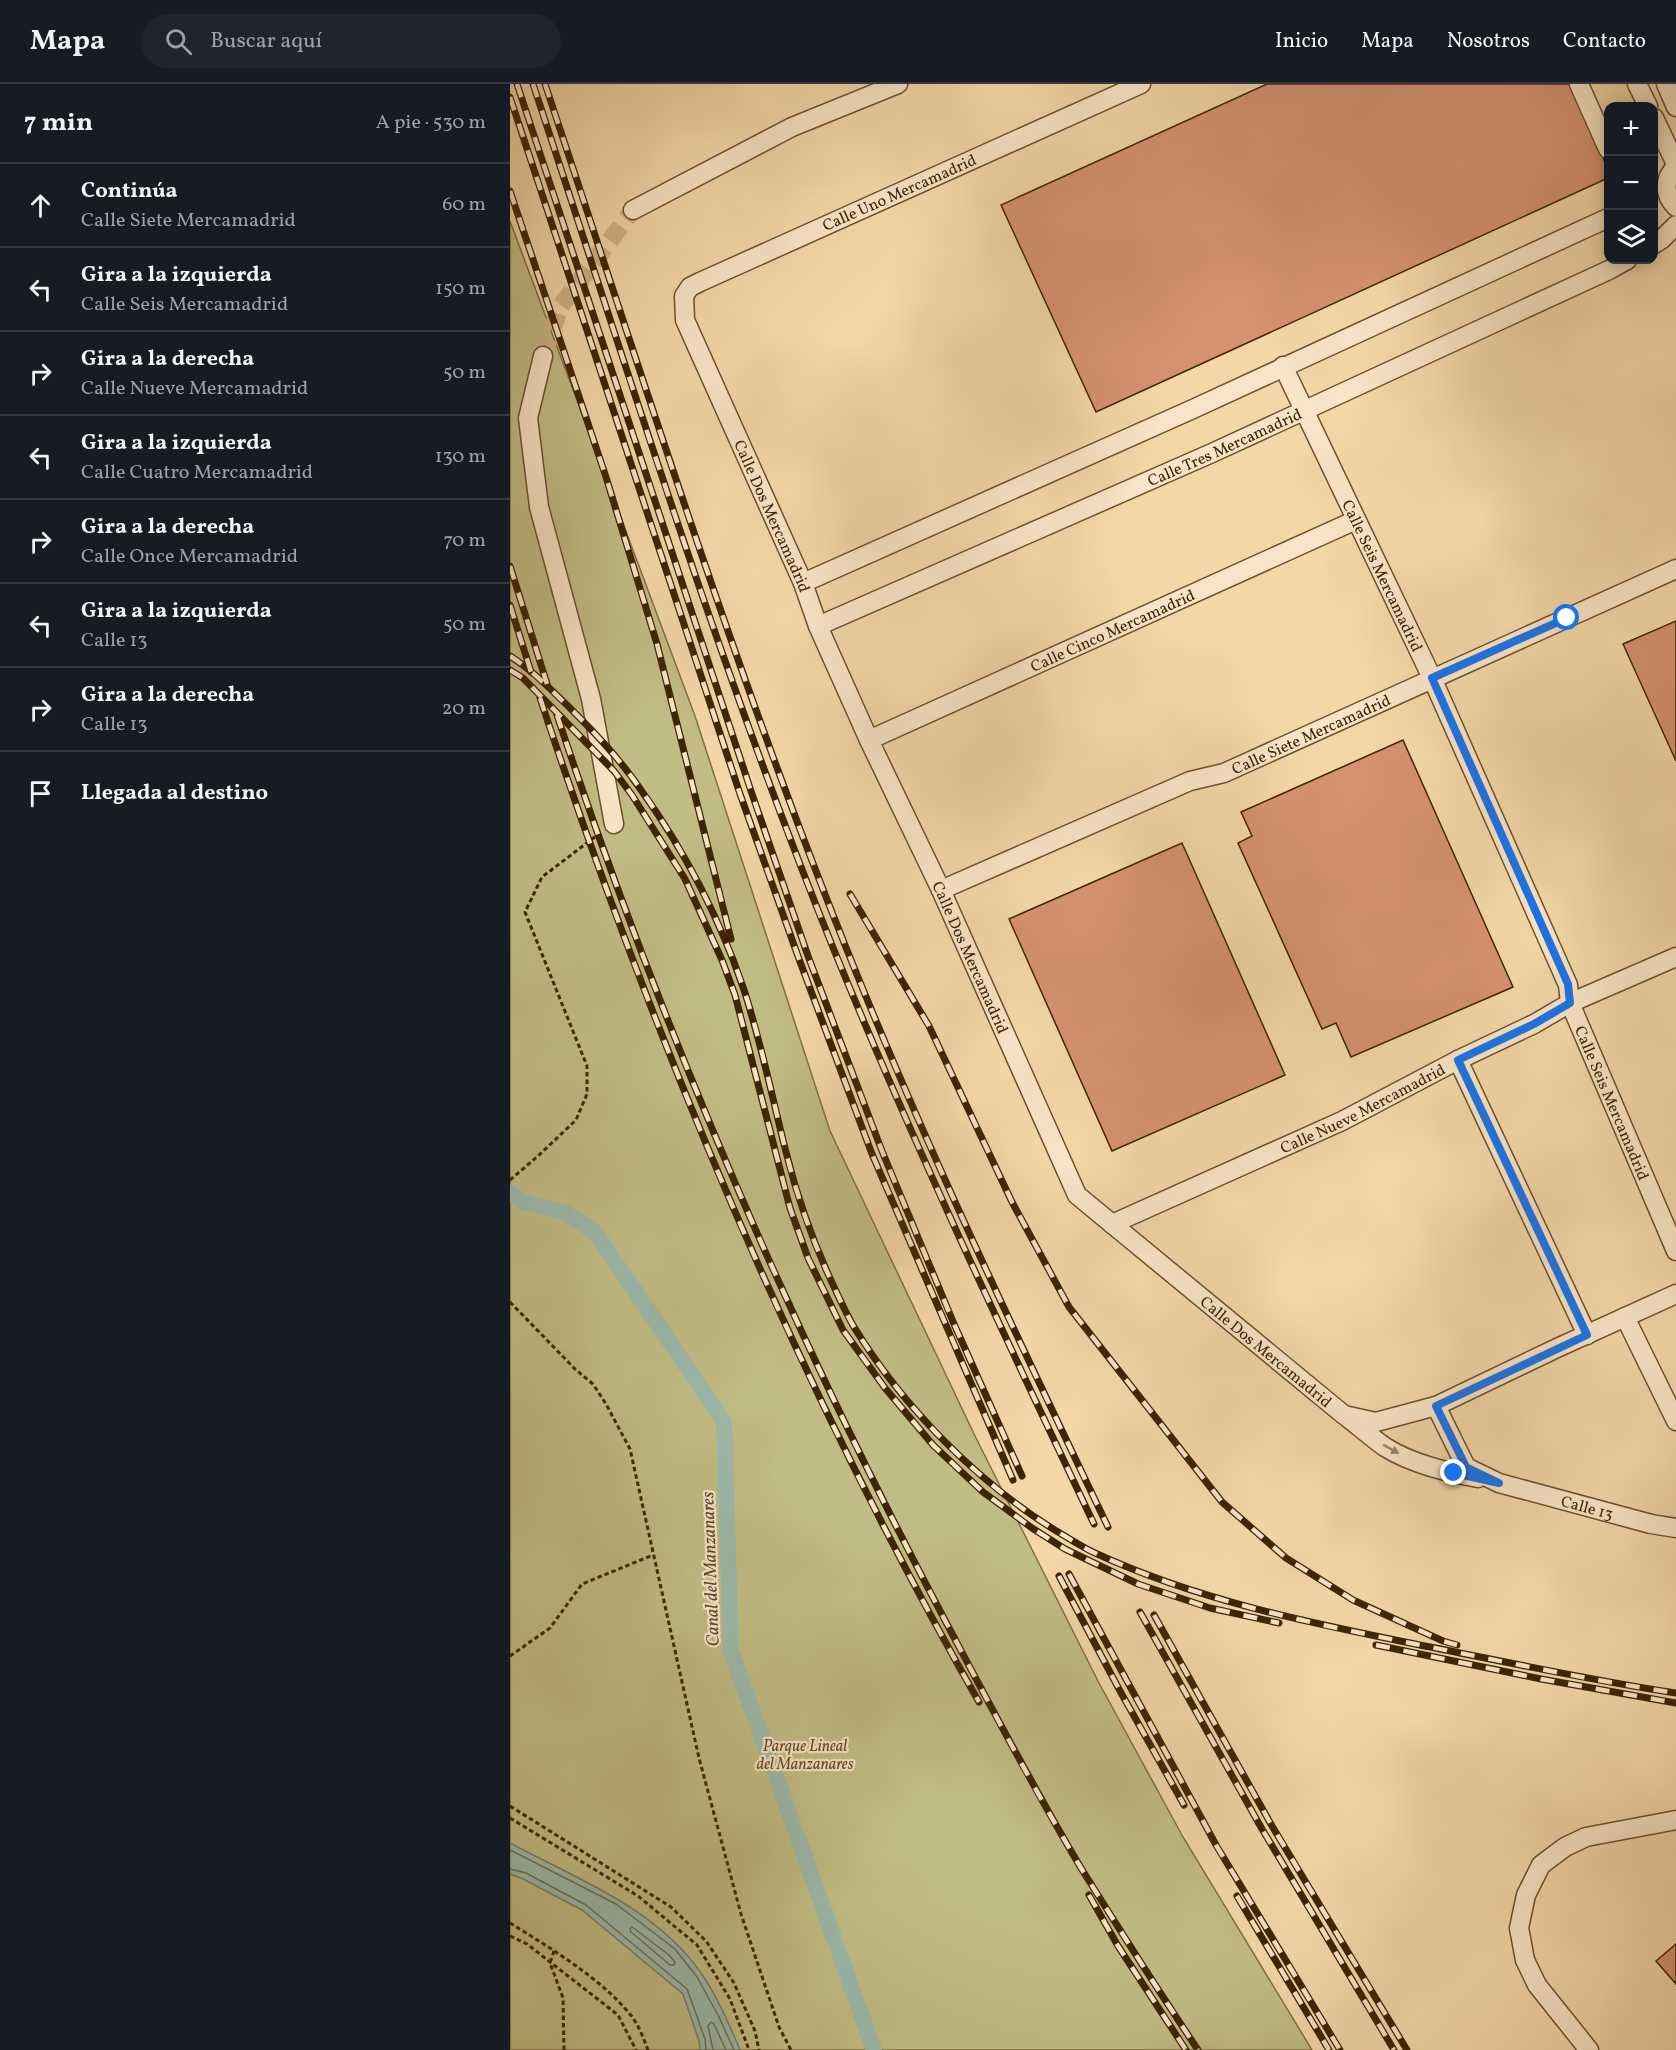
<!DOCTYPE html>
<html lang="es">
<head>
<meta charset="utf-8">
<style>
  body { margin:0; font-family:Vollkorn,serif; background:#20242c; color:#f1f3f6 }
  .controls { position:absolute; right:18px; top:18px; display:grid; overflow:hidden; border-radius:12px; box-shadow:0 3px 15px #0003 }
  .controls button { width:54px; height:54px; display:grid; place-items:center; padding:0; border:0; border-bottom:2px solid #363941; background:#171b24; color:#f1f3f6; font:30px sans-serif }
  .stop { position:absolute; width:18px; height:18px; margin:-14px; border:4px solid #1a73e8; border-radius:50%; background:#fff }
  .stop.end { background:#1a73e8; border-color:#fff; box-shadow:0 2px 6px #0008 }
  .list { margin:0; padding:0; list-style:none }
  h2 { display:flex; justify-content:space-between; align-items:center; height:78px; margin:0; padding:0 24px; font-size:26px }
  h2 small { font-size:20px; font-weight:400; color:#9ea1a6 }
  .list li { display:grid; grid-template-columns:39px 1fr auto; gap:18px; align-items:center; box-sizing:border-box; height:84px; padding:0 24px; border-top:2px solid #363941 }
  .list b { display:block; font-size:22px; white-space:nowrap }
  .list p { margin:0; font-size:20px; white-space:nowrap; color:#9ea1a6 }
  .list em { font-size:20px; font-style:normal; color:#9ea1a6 }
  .icon { flex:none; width:33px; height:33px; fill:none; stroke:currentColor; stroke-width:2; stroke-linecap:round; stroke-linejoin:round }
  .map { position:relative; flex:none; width:1166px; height:1966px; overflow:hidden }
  header { display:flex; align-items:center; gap:36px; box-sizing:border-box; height:84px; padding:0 30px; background:#171b24; border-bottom:2px solid #363941 }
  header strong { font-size:28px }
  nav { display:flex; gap:33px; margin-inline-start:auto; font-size:21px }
  .search { width:420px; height:54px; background:#20242c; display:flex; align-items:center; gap:15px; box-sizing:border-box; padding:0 21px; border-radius:33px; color:#9ea1a6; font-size:22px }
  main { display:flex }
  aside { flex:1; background:#171b24 }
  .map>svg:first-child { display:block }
  .green { fill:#c1bc83; stroke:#807044; stroke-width:1.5 }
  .water { fill:#9cb9aa; stroke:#767d68; stroke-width:1.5 }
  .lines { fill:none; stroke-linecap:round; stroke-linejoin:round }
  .shore { stroke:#6d6e57; stroke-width:1.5 }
  .canal { stroke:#9cb9aa; stroke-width:16 }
  .building { fill:#d49172; stroke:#3e2404; stroke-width:1.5 }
  .minor-tunnel { stroke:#d0b286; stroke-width:18; stroke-dasharray:18 9; stroke-linecap:butt }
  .minor-casing { stroke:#6c502d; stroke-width:21 }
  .path { stroke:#3e2404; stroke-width:3; stroke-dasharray:4.5 3; stroke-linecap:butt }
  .minor { stroke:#f8e4c6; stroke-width:18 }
  .rail-casing { stroke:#3e2404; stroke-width:7 }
  .rail { stroke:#f8e4c6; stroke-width:4.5; stroke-dasharray:14; stroke-linecap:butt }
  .oneway { fill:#9b8465 }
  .route { stroke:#1a73e8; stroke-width:8 }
  .labels { text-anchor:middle; stroke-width:4.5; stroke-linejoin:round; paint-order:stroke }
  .street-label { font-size:16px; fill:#3e2404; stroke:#f8e4c6 }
  .park-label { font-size:16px; font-style:italic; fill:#5f4a24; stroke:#f8e4c6 }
  .water-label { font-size:18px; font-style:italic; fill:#56492e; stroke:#f8e4c6 }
</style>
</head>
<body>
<header>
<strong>Mapa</strong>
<div class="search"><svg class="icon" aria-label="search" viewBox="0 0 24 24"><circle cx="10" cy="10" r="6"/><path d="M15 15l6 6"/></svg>Buscar aquí</div>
<nav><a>Inicio</a><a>Mapa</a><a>Nosotros</a><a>Contacto</a></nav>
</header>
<main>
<aside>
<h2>7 min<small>A pie · 530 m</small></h2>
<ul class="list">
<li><svg class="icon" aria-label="ahead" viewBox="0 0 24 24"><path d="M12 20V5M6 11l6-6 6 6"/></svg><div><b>Continúa</b><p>Calle Siete Mercamadrid</p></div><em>60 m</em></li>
<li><svg class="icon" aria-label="left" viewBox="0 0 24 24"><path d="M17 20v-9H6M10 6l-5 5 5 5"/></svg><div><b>Gira a la izquierda</b><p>Calle Seis Mercamadrid</p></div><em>150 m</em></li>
<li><svg class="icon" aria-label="right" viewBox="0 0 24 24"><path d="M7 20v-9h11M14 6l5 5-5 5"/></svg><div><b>Gira a la derecha</b><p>Calle Nueve Mercamadrid</p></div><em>50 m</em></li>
<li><svg class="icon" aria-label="left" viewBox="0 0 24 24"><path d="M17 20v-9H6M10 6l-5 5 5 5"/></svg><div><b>Gira a la izquierda</b><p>Calle Cuatro Mercamadrid</p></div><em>130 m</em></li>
<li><svg class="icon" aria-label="right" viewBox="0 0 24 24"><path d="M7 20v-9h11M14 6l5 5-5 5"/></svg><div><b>Gira a la derecha</b><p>Calle Once Mercamadrid</p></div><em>70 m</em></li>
<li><svg class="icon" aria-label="left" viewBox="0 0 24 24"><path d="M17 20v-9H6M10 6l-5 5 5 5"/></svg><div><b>Gira a la izquierda</b><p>Calle 13</p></div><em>50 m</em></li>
<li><svg class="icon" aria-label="right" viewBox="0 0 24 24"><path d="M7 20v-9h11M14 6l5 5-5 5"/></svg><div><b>Gira a la derecha</b><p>Calle 13</p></div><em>20 m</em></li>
<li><svg class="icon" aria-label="arrive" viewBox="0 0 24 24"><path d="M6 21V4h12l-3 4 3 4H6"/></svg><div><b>Llegada al destino</b></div></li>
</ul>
</aside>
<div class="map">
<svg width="1166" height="1966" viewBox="0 0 1166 1966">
  <rect width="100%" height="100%" fill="#f4d6a7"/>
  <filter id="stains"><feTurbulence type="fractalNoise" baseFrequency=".00333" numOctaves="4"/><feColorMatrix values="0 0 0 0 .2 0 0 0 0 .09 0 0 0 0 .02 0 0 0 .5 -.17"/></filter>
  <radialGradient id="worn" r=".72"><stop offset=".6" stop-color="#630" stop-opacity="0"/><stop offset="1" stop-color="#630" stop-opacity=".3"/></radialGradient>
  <polygon class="green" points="0,137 185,632 320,1047 465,1352 589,1599 673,1753 802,1966 0,1966"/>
  <path class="water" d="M0 1759C67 1795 146 1824 191 1889 207 1912 219 1940 230 1966H190L189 1957 173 1910 72 1826 13 1795 0 1790Z"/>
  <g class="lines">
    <g class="shore">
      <polyline points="0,1766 106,1820 165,1865 187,1893 209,1933 224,1966"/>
      <polyline points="0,1785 16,1789 76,1821 177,1905 195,1955 196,1966"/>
      <polygon points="122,1843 159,1871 165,1878 164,1881 160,1881 121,1848 120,1845"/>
      <polyline points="203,1966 198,1942 201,1938 204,1940 216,1966"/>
    </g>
    <polyline class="canal" points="0,1109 15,1119 54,1128 85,1148 214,1338 221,1567 364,1966"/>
  </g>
  <g class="building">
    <polygon points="757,0 1059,0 1098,85 1098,94 586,328 491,121"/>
    <polygon points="1166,537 1166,677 1113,560"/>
    <polygon points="893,656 1003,903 841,973 826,939 812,945 728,759 742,752 731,728"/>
    <polygon points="672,759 775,991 602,1067 499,835"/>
    <polygon points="1166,1860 1166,1900 1146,1877"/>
  </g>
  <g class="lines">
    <polyline class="minor-tunnel" points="33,272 50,223 123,126"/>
    <defs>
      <g id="minor">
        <path id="s1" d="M631 0 190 198 180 203 174 212 175 236 293 499 308 542 359 656 431 806 567 1111 834 1331 866 1338 926 1322 1047 1264 1166 1210"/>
        <polyline points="1069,0 1098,65"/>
        <polyline points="1127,0 1138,22"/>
        <polyline points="1156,0 1166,23"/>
        <polyline points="1144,34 1166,80"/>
        <path d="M1166 83C1153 95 1154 111 1166 123"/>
        <polyline points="123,126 282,43 388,0"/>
        <polyline points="1144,160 1152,155 1166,141"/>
        <polyline points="33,272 18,334 29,423 81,615 104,740"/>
        <path id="s2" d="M773 282 922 594 1058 901 1060 919 1166 1167"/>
        <polyline points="293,499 683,325 1098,134"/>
        <path id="s3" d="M308 542 702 369 1099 186 1117 176"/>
        <path id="s4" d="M359 656 846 436"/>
        <path id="s5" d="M431 806 680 697 714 689 1166 485"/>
        <polyline points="948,976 1077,1251"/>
        <path id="s6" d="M602 1140 832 1037 948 976 1024 940 1060 919 1166 873"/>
        <polyline points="1115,1233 1166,1337"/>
        <path id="s7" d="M926 1322 956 1383 989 1399 1141 1440 1166 1444"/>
        <path d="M838 1334C850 1343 862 1354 875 1363 902 1380 937 1388 968 1394"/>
        <polyline points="1079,1966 1027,1901 1015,1876 1009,1844 1016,1811 1031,1781 1055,1763 1076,1753 1166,1736"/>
      </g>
    </defs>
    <use href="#minor" class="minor-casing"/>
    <g class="path">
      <polyline points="0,1096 28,1072 66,1036 77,1010 77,982 15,828 32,793 90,749"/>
      <polyline points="0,1218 65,1285 83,1300 96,1320 120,1365 189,1674 231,1830 269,1943 281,1966"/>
      <polyline points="0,1572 40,1544 72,1500 143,1471"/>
      <polyline points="0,1722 161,1823 196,1857 224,1899 245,1947 249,1966"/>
      <polyline points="0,1734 128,1812 187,1861 220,1915 239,1966"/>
      <path d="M0 1839C39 1863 90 1894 119 1929 128 1939 133 1953 138 1966"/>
      <polyline points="0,1852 17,1860 108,1931 126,1966"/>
      <polyline points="44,1867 40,1879 53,1914 54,1966"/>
    </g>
    <use href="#minor" class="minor"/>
    <defs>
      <g id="rail">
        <polyline points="7,0 241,707 298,872 372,1067 444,1240 512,1392"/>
        <path d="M23 0C119 290 209 583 324 866 404 1061 494 1251 584 1440"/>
        <path d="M35 0C131 288 222 579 335 861 414 1059 506 1251 598 1443"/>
        <polyline points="0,13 230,710 289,875 362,1070 503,1396"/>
        <polyline points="0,107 96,393 147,560 221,855"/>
        <polyline points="0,482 37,600"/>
        <polyline points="0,521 21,588"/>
        <path d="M0 572C22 586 39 604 58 622 84 648 110 675 131 706 174 766 209 833 233 903 251 957 262 1013 276 1068 288 1116 304 1161 325 1205 331 1218 337 1231 344 1243 393 1323 468 1399 548 1448 560 1455 572 1463 585 1469 687 1516 796 1538 905 1560 992 1577 1079 1596 1166 1609"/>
        <polyline points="0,586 13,594 104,687 122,711 175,795 212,876 225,911 280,1124 298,1174 333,1246 375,1304 423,1361 473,1408 522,1444 555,1465 628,1500 700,1524 769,1539"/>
        <path d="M30 614C145 961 288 1301 469 1618"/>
        <path d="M47 631C151 945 283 1250 438 1542 481 1623 524 1705 571 1784 609 1845 648 1906 688 1966"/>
        <polyline points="340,810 419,942 502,1118 559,1223 712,1418 776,1474 843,1516 933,1557 947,1561"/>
        <polyline points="559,1490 706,1761 830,1966"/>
        <polyline points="549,1492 610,1607 674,1721"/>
        <polyline points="630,1528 752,1745 884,1966"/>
        <polyline points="644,1531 762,1742 897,1966"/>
        <polyline points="866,1561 1031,1595 1166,1619"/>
        <polyline points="579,1811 608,1862 676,1966"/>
        <polyline points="727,1812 819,1966"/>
      </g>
    </defs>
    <use href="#rail" class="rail-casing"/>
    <use href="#rail" class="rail"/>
  </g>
  <defs><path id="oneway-solid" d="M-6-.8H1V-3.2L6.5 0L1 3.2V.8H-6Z" transform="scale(1.5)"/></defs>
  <use class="oneway" href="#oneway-solid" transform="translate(881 1365) rotate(29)"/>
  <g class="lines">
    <polyline class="route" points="944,1389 989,1399 956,1383 926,1322 1077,1251 948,976 1024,940 1060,919 1058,900 922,594 1057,534"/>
  </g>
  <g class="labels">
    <g class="street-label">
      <text transform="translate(389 108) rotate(-24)" y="6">Calle Uno Mercamadrid</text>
      <text dy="6" stroke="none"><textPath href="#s3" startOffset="444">Calle Tres Mercamadrid</textPath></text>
      <text dy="6" stroke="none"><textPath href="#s1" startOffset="744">Calle Dos Mercamadrid</textPath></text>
      <text dy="6" stroke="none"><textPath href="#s2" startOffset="232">Calle Seis Mercamadrid</textPath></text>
      <text dy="6" stroke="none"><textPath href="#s4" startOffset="267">Calle Cinco Mercamadrid</textPath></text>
      <text dy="6" stroke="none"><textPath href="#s5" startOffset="402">Calle Siete Mercamadrid</textPath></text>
      <text dy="6" stroke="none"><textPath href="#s1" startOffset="1228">Calle Dos Mercamadrid</textPath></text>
      <text dy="6" stroke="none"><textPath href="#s2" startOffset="808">Calle Seis Mercamadrid</textPath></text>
      <text dy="6" stroke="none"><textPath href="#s6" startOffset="276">Calle Nueve Mercamadrid</textPath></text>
      <text dy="6" stroke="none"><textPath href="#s1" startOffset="1734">Calle Dos Mercamadrid</textPath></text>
      <text dy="6" stroke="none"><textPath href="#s7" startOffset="196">Calle 13</textPath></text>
    </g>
    <g class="park-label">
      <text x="295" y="1667">Parque Lineal<tspan x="295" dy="18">del Manzanares</tspan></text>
    </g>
    <g class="water-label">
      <text transform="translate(200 1485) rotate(-92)" y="6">Canal del Manzanares</text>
    </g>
  </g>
  <rect width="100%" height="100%" filter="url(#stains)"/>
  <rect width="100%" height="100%" fill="url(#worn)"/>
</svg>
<div class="controls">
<button>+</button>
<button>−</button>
<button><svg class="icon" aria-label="layers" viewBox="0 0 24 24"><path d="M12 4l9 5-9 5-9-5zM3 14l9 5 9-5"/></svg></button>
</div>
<div class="stop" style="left:1057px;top:534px"></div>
<div class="stop end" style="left:944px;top:1389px"></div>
</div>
</main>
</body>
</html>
